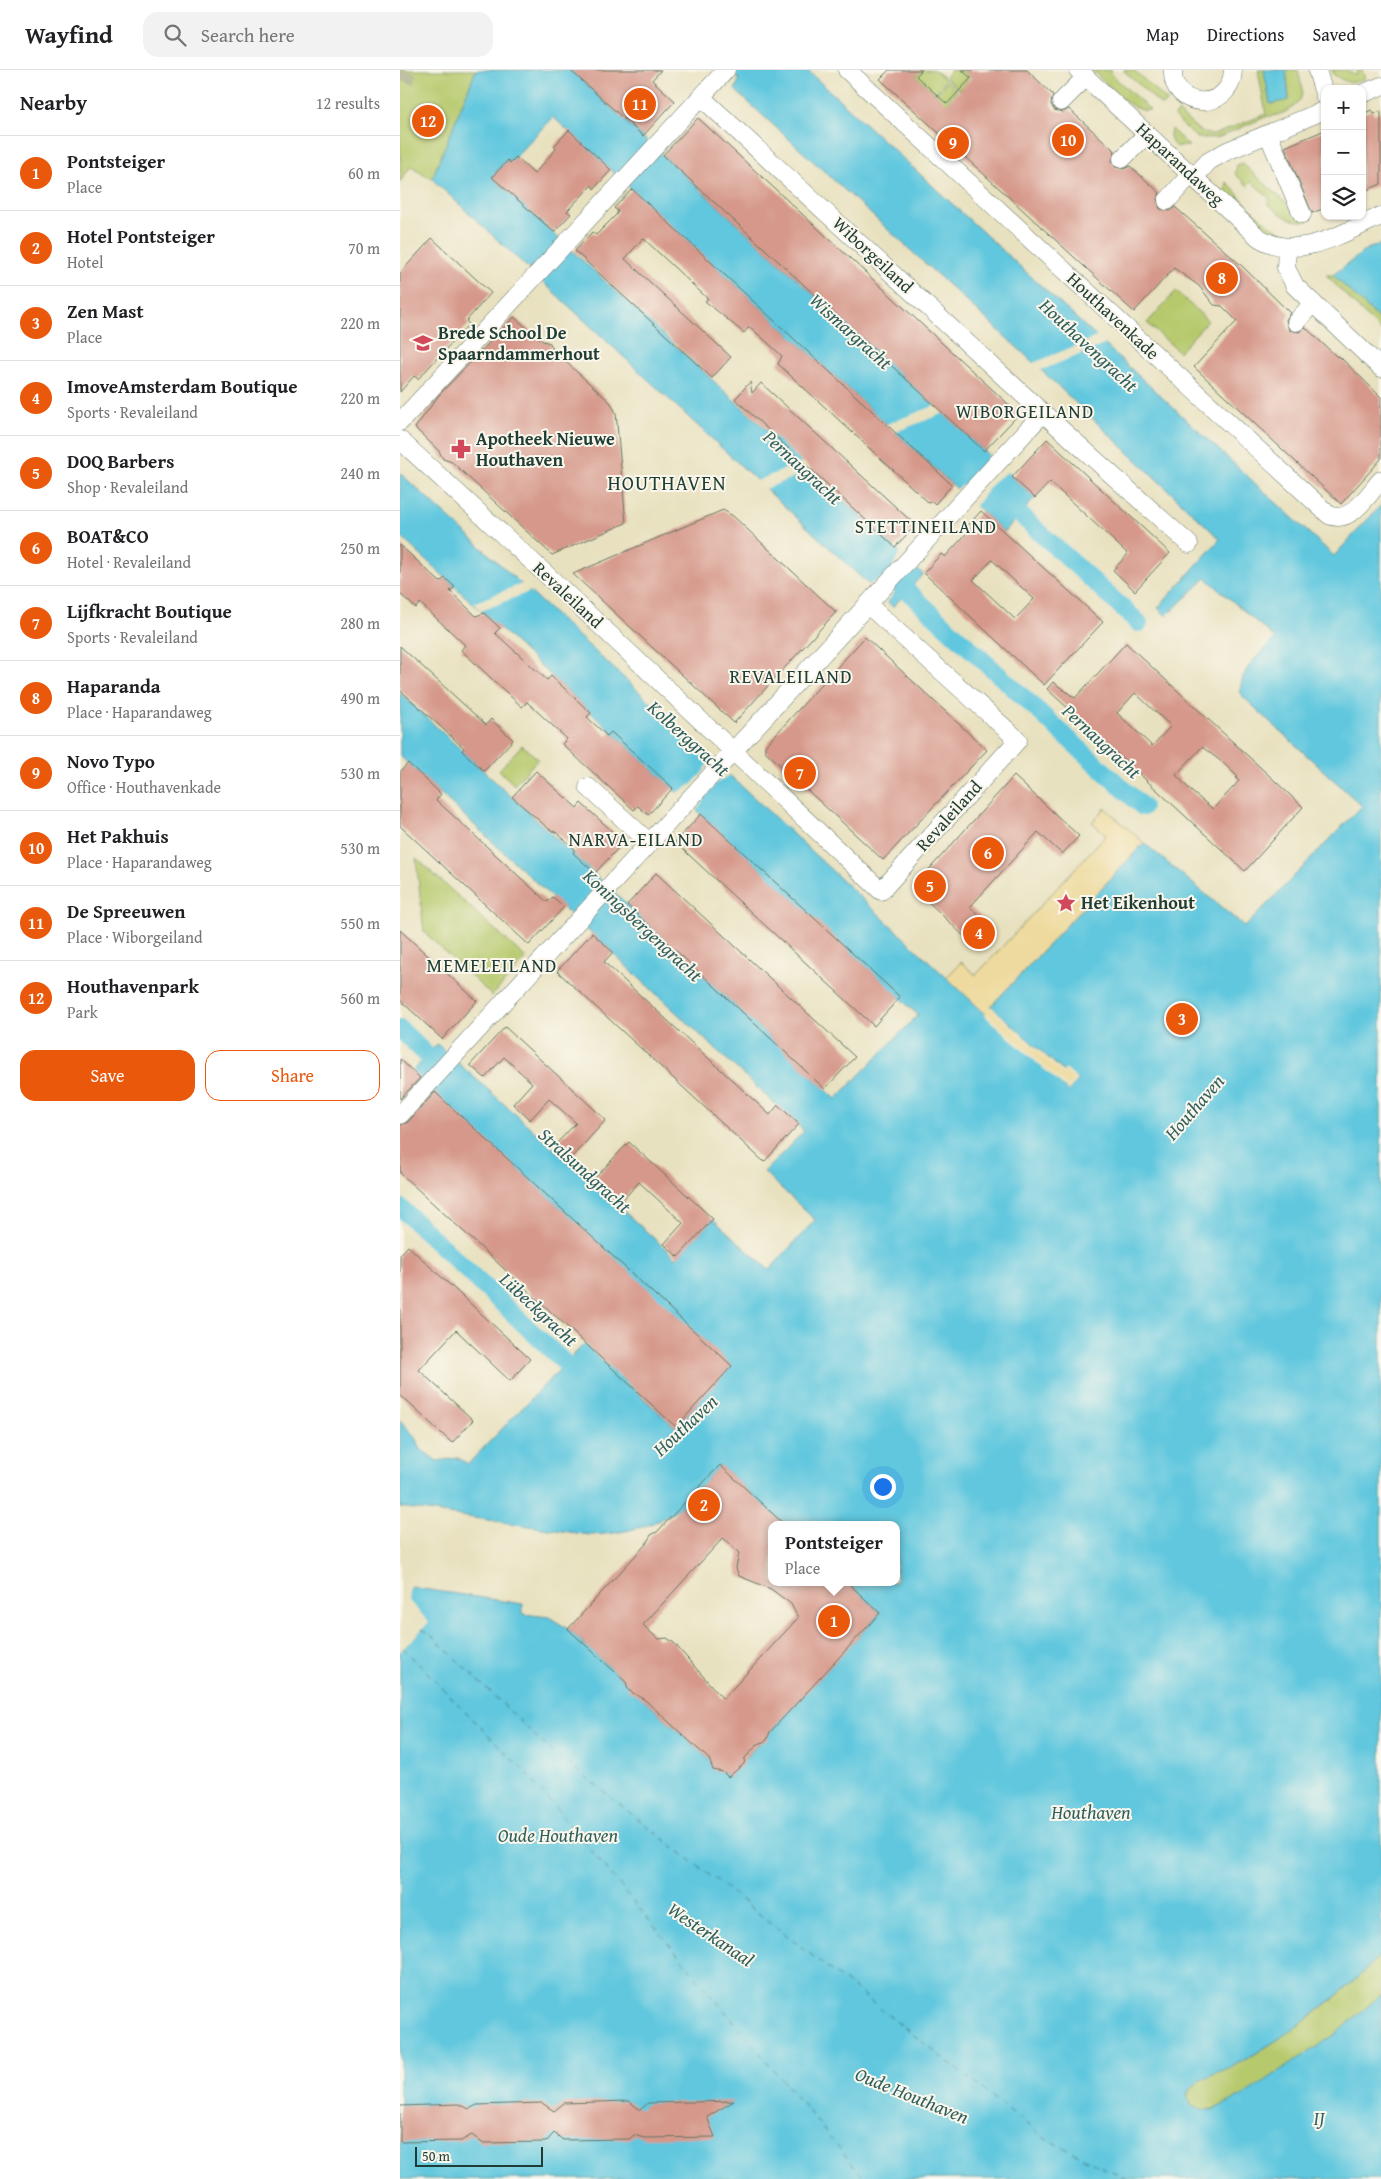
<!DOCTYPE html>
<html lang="en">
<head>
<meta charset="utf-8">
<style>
  body { margin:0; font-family:"Gentium Book Plus",serif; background:#f2f2f2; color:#202124 }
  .controls { position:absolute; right:15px; top:15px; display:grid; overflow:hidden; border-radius:10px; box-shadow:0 1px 4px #0004 }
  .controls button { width:45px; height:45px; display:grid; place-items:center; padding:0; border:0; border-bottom:1px solid #e0e0e0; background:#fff; color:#202124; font:25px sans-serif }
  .scale { position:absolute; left:15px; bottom:12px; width:128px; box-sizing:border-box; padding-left:5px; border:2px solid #1f3d34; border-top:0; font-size:14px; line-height:18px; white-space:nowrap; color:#1f3d34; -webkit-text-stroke:4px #fbf7ec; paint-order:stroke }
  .you { position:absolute; left:482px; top:1416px; width:18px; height:18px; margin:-12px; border:4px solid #fff; border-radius:50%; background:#1a73e8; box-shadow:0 0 0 8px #1a73e833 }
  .badge { display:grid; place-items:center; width:32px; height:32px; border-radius:50%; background:#ea580c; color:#fff; font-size:16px; font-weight:700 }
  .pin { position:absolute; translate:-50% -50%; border:2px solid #fff; box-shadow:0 1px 5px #0006 }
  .popup { position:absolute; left:368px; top:1451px; width:132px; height:65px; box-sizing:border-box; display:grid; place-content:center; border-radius:10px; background:#fff; filter:drop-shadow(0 1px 4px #0005); font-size:16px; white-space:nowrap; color:#757577 }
  .popup b { font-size:19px; color:#202124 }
  .popup::after { content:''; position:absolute; left:50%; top:100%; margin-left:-10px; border:10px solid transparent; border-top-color:#fff }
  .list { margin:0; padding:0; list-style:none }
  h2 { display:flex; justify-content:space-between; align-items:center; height:65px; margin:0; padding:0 20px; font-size:21px }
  h2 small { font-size:16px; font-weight:400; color:#757577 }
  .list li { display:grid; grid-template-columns:32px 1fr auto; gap:15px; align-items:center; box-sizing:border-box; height:75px; padding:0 20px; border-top:1px solid #e0e0e0 }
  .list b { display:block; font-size:19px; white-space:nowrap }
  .list p { margin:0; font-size:16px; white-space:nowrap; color:#757577 }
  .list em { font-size:16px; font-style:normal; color:#757577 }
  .actions { display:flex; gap:10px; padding:15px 20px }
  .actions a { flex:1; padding:11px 0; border:1px solid #ea580c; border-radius:15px; text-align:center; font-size:18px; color:#ea580c }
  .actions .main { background:#ea580c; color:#fff }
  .icon { flex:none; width:28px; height:28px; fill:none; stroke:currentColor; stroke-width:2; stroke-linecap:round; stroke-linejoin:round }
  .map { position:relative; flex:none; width:981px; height:2109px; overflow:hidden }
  header { display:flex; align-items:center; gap:30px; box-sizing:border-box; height:70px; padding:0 25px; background:#fff; border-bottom:1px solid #e0e0e0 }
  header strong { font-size:24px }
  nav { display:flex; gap:28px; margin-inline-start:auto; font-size:18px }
  .search { width:350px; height:45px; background:#f2f2f2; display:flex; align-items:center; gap:12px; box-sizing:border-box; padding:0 18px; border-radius:15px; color:#757577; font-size:19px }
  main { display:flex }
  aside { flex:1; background:#fff }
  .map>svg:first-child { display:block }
  .green { fill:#b6c96c; stroke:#6a8350 }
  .sand { fill:#eeda9e; stroke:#868c69 }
  .water { fill:#61c7de; stroke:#408289 }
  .pier { fill:#e8e1bf }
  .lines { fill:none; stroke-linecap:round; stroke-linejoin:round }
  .canal { stroke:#61c7de; stroke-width:18 }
  .ferry { stroke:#30605e; stroke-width:1; stroke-dasharray:6 5; stroke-linecap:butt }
  .building { fill:#d5988a; fill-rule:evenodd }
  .highway-tunnel { stroke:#c0c0a3; stroke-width:25; stroke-dasharray:25 12; stroke-linecap:butt }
  .minor-casing { stroke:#657665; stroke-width:19 }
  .minor { stroke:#fff; stroke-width:18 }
  .labels { text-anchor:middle; stroke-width:4; stroke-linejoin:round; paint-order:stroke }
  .street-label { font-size:18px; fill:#1f3d34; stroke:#fbf7ec }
  .poi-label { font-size:18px; font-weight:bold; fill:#1f3d34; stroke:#fbf7ec; text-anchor:start }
  .water-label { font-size:19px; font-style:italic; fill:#30605e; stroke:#fbf7ec }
  .neighbourhood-label { font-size:19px; letter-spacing:1px; fill:#1f3d34; stroke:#fbf7ec }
  .quarter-label { font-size:20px; letter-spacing:1px; fill:#1f3d34; stroke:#fbf7ec }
</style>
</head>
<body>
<header>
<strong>Wayfind</strong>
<div class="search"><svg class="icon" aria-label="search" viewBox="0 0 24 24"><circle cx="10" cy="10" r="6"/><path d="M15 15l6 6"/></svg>Search here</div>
<nav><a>Map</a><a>Directions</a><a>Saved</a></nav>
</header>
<main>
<aside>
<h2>Nearby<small>12 results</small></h2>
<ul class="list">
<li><span class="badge">1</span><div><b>Pontsteiger</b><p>Place</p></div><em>60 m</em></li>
<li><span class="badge">2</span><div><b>Hotel Pontsteiger</b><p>Hotel</p></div><em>70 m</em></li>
<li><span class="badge">3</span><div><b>Zen Mast</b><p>Place</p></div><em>220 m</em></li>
<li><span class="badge">4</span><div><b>ImoveAmsterdam Boutique</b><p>Sports · Revaleiland</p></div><em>220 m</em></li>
<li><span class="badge">5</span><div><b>DOQ Barbers</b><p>Shop · Revaleiland</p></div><em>240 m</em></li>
<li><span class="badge">6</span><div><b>BOAT&amp;CO</b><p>Hotel · Revaleiland</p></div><em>250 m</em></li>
<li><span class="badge">7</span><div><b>Lijfkracht Boutique</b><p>Sports · Revaleiland</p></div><em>280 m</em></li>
<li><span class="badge">8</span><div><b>Haparanda</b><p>Place · Haparandaweg</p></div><em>490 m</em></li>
<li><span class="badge">9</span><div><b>Novo Typo</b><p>Office · Houthavenkade</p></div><em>530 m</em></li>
<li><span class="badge">10</span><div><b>Het Pakhuis</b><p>Place · Haparandaweg</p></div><em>530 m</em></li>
<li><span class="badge">11</span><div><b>De Spreeuwen</b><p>Place · Wiborgeiland</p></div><em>550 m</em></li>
<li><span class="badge">12</span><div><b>Houthavenpark</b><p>Park</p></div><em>560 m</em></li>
</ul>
<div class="actions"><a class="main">Save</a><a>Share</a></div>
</aside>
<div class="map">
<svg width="981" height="2109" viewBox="0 0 981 2109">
  <rect width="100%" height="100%" fill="#fbf7ec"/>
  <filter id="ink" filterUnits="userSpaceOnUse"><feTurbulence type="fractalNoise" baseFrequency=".02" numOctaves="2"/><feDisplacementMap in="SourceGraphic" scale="10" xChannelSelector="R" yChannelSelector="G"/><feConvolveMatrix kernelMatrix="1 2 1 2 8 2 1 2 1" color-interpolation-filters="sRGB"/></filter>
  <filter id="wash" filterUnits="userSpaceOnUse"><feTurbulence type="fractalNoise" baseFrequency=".0096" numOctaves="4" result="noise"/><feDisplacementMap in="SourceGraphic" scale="20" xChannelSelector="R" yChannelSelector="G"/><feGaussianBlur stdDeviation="1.12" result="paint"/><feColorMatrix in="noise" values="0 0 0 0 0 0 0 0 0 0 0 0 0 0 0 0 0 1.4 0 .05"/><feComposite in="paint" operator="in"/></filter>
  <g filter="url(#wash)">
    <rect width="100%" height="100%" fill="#e8e1bf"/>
    <g class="green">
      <polygon points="0,0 76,0 32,109 11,96 0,112"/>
      <polygon points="523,0 535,0 546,10 535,23 516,6"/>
      <polygon points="551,0 562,0 570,7 559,20 545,7"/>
      <path d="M692 0H711L712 5 750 40C732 45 706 12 692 0Z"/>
      <polygon points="723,0 734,0 767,31 762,36"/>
      <path d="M858 0H864L871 34 889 27 886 0H898C899 7 903 16 902 24 900 37 879 47 868 46L817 68H797L774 47 778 42 801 62 813 65 866 44Z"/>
      <path d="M932 0H948L954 5 957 4V0H962L965 9C951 15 944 12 933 4Z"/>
      <polygon points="547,11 557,21 546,34 536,24"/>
      <path d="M771 59 789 76 776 77C770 72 769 66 771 59Z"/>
      <path d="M842 93 902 147 906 146 908 151C890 153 880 144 867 133L870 129 852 112 848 116 835 104 837 95Z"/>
      <path d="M827 112C847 134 866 162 898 166V168C866 167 847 143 825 123Z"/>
      <polygon points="926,205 933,205 981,251 981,261"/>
      <polygon points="776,221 808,251 779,282 747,253"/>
      <polygon points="122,675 138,689 114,715 99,700"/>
      <polygon points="16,788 126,888 92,926 24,862"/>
      <path d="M981 1885V1925C970 1935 959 1947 947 1956 923 1975 832 2040 805 2040 798 2040 793 2037 788 2032 782 2010 825 2000 841 1992 893 1963 939 1927 981 1885Z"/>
    </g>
    <polygon class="sand" points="705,738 744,773 591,936 663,1001 666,999 678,1010 668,1021 546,908 561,892 576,905 706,765 692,752"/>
    <g class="water">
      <polygon points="76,0 170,0 635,428 604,462 153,47 110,92 107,90 92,107 523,504 493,537 32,109"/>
      <path d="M330 0H407L934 486 981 435V1885C939 1927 892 1963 841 1992 825 2000 792 2009 787 2025L791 2035 801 2040H812L842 2026 933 1966 981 1925V2109H0V1582L28 1552 7 1530 10 1517 123 1534V1544L149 1547 168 1559 328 1707 480 1543 447 1512H496V1455H385L320 1395C307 1409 295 1425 280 1437 256 1457 220 1464 190 1465L0 1437V1350L16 1369 19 1378 37 1391 58 1388 68 1394 184 1274 275 1357 331 1295 9 1005 37 974 276 1188 313 1149 369 1200 415 1150 364 1102 404 1061 0 686V623L436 1029 518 945 0 466V403L306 683 668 1021 678 1010 666 1000 664 1002 591 936 744 773 845 857 962 736 841 625C837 601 860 585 875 568L806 508 766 546 758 538 820 469 621 281 335 20 339 9Z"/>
      <polygon points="864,0 886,0 889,30 870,34"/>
      <polygon points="981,174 981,251 933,205 967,179"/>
    </g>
    <g class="pier">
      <polygon points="699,266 706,274 639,301 631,294"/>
      <polygon points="537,335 544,343 493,363 484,355"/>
      <polygon points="590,383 609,401 595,410 574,438 555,420 571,410 583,397"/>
      <polygon points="405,391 413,399 363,420 354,412"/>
      <polygon points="501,480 521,498 506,507 486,534 467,516 482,507 494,494"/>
      <polygon points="124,513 131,521 81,541 73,533"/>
      <polygon points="311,685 332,704 315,714 295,742 275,724 291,715 304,701"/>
      <polygon points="591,936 663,1002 666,999 678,1010 668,1021 584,945 586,943 668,1017 674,1010 666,1003 662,1004 590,938"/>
      <polygon points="7,1517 10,1517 8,1530 29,1552 0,1582 0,1578 25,1552 5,1531"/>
    </g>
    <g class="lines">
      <g class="canal">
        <polyline points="603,429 739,553"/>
        <polyline points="491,506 743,737"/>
        <polyline points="0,959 43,1001"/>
        <polyline points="0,1137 183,1310"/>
      </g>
      <g class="ferry">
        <polyline points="22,1559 29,1563 149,1679 646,2069 726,2109"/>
        <polyline points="3,1578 128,1705 465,2109"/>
      </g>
    </g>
    <g id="blocks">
      <g class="building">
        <polygon points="170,0 261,0 252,10 275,31 243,66"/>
        <polygon points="489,0 522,0 516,6 547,34 571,8 562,0 627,0 653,25 651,34 654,40 663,42 669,39 715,81 712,91 715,97 724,99 730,96 760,123 757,129 760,139 770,141 775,137 841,195 890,243 886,250 889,260 899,262 905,257 937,287 939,286 981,327 981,389 941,434 794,297 837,251 822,236 814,235 799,216 774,198 734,242 480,9"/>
        <polygon points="972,40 974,44 981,41 981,114 962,122 962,44"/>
        <polygon points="298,48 619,344 584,381 263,85"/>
        <polygon points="169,60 211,100 194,119 192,115 167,141 171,144 154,162 92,107 108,90 110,93 116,87 134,104 156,79 154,76"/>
        <polygon points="925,60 925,138 912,143 885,77"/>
        <polygon points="232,119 552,415 535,434 532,431 529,433 378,294 382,286 367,272 351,258 348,258 344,263 305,231 308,229 243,168 225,189 331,287 312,308 175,181 192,162 196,165 216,145 218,141 214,138"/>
        <polygon points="32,168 91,223 66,251 69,254 56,268 18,309 14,306 0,322 0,203"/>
        <polygon points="114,247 143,271 150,273 154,281 211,333 216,343 226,453 152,485 52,392 43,389 39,381 15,358 39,325"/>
        <polygon points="350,312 352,323 361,313 512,452 509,455 513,458 495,477 335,329"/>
        <polygon points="647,369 770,483 735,521 713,500 728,484 650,412 635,428 612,407"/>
        <polygon points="323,440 333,446 436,542 334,653 173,504"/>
        <path d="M581 441 703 552 644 615 524 503 541 484 545 487 566 464 563 461ZM592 490 634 529 615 549 573 510Z"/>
        <polygon points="0,475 40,512 45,508 55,517 50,521 76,546 84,543 100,558 95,563 147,610 151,606 191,643 187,647 207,666 211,662 273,718 248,745 238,736 234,740 162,674 167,669 127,632 122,637 61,580 65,575 20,533 16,538 0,524"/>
        <polygon points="465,567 587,680 483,790 365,681 365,676"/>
        <path d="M726 573 903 737 845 801 647 619 653 612 675 628ZM735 623 771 656 752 676 717 643ZM802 677 822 692 838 707 836 708 839 711 813 739 793 723 776 705Z"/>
        <polygon points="0,576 86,655 91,649 113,670 84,701 62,681 64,678 0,620"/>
        <polygon points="8,693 41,724 36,730 147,832 153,827 164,837 129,875 0,756 0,702"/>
        <polygon points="136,701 177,738 181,733 224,772 195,803 173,783 175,779 157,763 149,759 112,727"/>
        <polygon points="614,706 679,766 662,784 638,762 570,837 593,858 577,876 572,874 513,817"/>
        <polygon points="301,744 500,927 474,956 275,772"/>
        <polygon points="256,803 455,987 425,1019 227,835"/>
        <polygon points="0,860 77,931 42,969 0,930"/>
        <polygon points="192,863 213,882 204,892 370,1045 378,1035 399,1054 364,1092 157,901"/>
        <polygon points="105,957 206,1050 171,1088 156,1074 176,1053 149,1029 130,1050 113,1034 132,1013 104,987 85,1008 70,995"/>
        <polygon points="0,989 20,1008 0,1029"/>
        <polygon points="35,1022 332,1296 276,1357 0,1103 0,1055 8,1052"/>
        <polygon points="229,1072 313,1149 278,1187 264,1174 283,1153 239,1112 220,1133 194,1109"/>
        <polygon points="8,1176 130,1289 110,1311 56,1260 19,1300 73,1350 52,1373 0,1325 0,1185"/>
        <path d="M320 1395 385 1455H372V1512H447L480 1543 370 1662 367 1670 357 1675 345 1688 344 1694 328 1707 323 1702 313 1700 309 1689 245 1630 228 1620 226 1612 168 1559 246 1474 251 1465 257 1462ZM323 1468 339 1483 336 1498 339 1506 371 1519 391 1534 398 1548 323 1629 273 1572 267 1568 258 1569 243 1555Z"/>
        <polygon points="229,2031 240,2040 248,2033 334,2031 307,2047 315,2067 244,2068 234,2065 229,2069 163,2070 154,2063 146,2072 82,2073 72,2065 61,2071 0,2072 0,2036 59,2034 69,2039 77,2035 142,2033 154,2041 164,2033"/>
      </g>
    </g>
  </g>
  <g filter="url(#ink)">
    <use href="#blocks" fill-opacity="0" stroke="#657665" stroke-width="1"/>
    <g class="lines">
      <polyline class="highway-tunnel" points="0,10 4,0"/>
      <defs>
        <g id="minor">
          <path d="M447 0 929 445C951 455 968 424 981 410"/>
          <path d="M678 0 858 167C897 193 944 162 981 146"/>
          <path d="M773 0C770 39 831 44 833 0"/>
          <polyline points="917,0 925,27"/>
          <polyline points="962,24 981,16"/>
          <polyline points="301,27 643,343 789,474"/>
          <polyline points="661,32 686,7"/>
          <polyline points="868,64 902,144"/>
          <polyline points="722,89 747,64"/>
          <polyline points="794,107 809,91 827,81 925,40"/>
          <polyline points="767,131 791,104"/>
          <polyline points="887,178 886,198 895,216 981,298"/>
          <polyline points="896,252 913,233"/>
          <polyline points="0,352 326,0"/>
          <polyline points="0,370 149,507 481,821 618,670 468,535"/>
          <polyline points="188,717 250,773"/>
          <polyline points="0,1045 643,343"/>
        </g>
      </defs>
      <use href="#minor" class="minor-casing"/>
      <use href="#minor" class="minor"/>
    </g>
  </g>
  <defs>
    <symbol id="school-bare" viewBox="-9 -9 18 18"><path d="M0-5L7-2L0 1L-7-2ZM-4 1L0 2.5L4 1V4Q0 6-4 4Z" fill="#d1495b" stroke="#fbf7ec" stroke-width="2.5" paint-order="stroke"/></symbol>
    <symbol id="pharmacy-bare" viewBox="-9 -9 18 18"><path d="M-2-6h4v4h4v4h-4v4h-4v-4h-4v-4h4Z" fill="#d1495b" stroke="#fbf7ec" stroke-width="2.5" paint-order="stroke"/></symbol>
    <symbol id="sight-bare" viewBox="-9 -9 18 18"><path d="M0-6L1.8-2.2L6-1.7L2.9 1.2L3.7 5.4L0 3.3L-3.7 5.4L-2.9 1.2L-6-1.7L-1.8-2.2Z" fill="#d1495b" stroke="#fbf7ec" stroke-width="2.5" paint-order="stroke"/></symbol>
  </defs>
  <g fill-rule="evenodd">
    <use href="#school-bare" x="9" y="259" width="28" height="28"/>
    <use href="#pharmacy-bare" x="47" y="365" width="28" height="28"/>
    <use href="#sight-bare" x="652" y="819" width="28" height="28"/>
  </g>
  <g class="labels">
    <g class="street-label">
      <text transform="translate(780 94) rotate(43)" y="6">Haparandaweg</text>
      <text transform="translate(473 185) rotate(43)" y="6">Wiborgeiland</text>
      <text transform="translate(713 246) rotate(43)" y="6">Houthavenkade</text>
      <text transform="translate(168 525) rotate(43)" y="6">Revaleiland</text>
      <text transform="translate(549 746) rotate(-48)" y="6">Revaleiland</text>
    </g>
    <g class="poi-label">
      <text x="38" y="269">Brede School De<tspan x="38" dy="21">Spaarndammerhout</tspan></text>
      <text x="76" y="375">Apotheek Nieuwe<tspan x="76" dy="21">Houthaven</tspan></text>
      <text x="681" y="839">Het Eikenhout</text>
    </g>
    <g class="water-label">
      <text transform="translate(451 261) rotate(42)" y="7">Wismargracht</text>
      <text transform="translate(689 275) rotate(43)" y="7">Houthavengracht</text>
      <text transform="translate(403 397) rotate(43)" y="7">Pernaugracht</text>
      <text transform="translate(289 668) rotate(42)" y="7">Kolberggracht</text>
      <text transform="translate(702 671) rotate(43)" y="7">Pernaugracht</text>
      <text transform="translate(243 855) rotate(43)" y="7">Koningsbergengracht</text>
      <text transform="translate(794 1037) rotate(-49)" y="7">Houthaven</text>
      <text transform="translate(185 1100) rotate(42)" y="7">Stralsundgracht</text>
      <text transform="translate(139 1239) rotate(43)" y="7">Lübeckgracht</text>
      <text transform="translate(285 1355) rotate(-43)" y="7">Houthaven</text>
      <text x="691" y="1749">Houthaven</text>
      <text x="158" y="1772">Oude Houthaven</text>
      <text transform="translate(311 1864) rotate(34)" y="7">Westerkanaal</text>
      <text transform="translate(512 2025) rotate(22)" y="7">Oude Houthaven</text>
      <text x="919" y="2055">IJ</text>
    </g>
    <g class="neighbourhood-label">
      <text x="625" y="348">WIBORGEILAND</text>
      <text x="526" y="463">STETTINEILAND</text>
      <text x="391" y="613">REVALEILAND</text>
      <text x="236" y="776">NARVA-EILAND</text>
      <text x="92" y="902">MEMELEILAND</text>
    </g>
    <g class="quarter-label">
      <text x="267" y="420">HOUTHAVEN</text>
    </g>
  </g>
</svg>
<div class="controls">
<button>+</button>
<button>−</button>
<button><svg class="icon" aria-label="layers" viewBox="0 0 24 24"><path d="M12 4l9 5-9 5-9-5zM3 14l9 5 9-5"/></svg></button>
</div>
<div class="scale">50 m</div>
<div class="you"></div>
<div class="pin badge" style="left:434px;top:1551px">1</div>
<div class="popup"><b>Pontsteiger</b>Place</div>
<div class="pin badge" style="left:304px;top:1435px">2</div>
<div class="pin badge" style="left:782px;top:949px">3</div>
<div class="pin badge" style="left:579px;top:863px">4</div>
<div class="pin badge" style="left:530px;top:816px">5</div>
<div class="pin badge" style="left:588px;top:783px">6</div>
<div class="pin badge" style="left:400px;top:703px">7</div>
<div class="pin badge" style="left:822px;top:208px">8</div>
<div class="pin badge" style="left:553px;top:73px">9</div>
<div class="pin badge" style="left:668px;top:70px">10</div>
<div class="pin badge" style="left:240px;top:34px">11</div>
<div class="pin badge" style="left:28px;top:51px">12</div>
</div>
</main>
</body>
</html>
